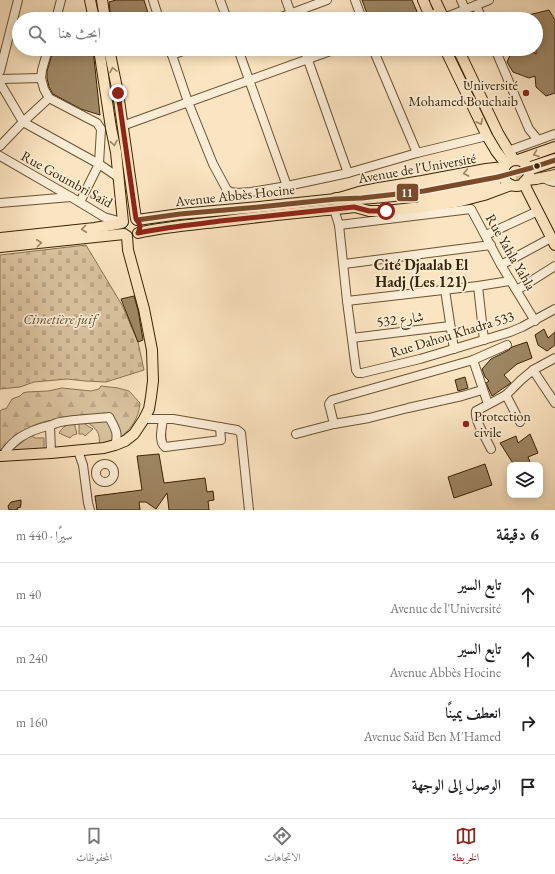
<!DOCTYPE html>
<html lang="ar">
<head>
<meta charset="utf-8">
<style>
  body { margin:0; font-family:"EB Garamond",Amiri,serif; background:#f6f6f6; color:#202124; direction:rtl }
  .controls { position:absolute; right:12px; bottom:12px; display:grid; overflow:hidden; border-radius:8px; box-shadow:0 2px 10px #0003 }
  .controls button { width:36px; height:36px; display:grid; place-items:center; padding:0; border:0; border-bottom:1px solid #e0e0e0; background:#fff; color:#202124; font:20px sans-serif }
  .stop { position:absolute; width:12px; height:12px; margin:-9px; border:3px solid #8f2418; border-radius:50%; background:#fff }
  .stop.end { background:#8f2418; border-color:#fff; box-shadow:0 1px 4px #0008 }
  .list { margin:0; padding:0; list-style:none }
  h2 { display:flex; justify-content:space-between; align-items:center; height:52px; margin:0; padding:0 16px; font-size:17px }
  h2 small { font-size:13px; font-weight:400; color:#757577 }
  .list li { display:grid; grid-template-columns:26px 1fr auto; gap:12px; align-items:center; box-sizing:border-box; height:64px; padding:0 16px; border-top:1px solid #e0e0e0 }
  .list b { display:block; font-size:15px; white-space:nowrap }
  .list p { margin:0; font-size:13px; white-space:nowrap; color:#757577 }
  .list em { font-size:13px; font-style:normal; color:#757577 }
  .icon { flex:none; width:22px; height:22px; fill:none; stroke:currentColor; stroke-width:2; stroke-linecap:round; stroke-linejoin:round }
  .map { position:relative; flex:none; width:555px; height:510px; overflow:hidden; direction:ltr }
  .search { position:absolute; background:#fff; box-shadow:0 2px 10px #0003; left:12px; right:12px; top:12px; height:44px; display:flex; align-items:center; gap:10px; box-sizing:border-box; padding:0 14px; border-radius:22px; color:#757577; font-size:15px }
  .sheet { height:308px; background:#fff }
  nav { display:flex; justify-content:space-around; align-items:center; box-sizing:border-box; height:56px; border-top:1px solid #e0e0e0; background:#fff; font-size:11px; color:#757577 }
  nav a { display:grid; justify-items:center; gap:2px }
  nav .on { color:#8f2418 }
  .map>svg:first-child { display:block }
  .green { fill:#dac3a0; stroke:#8a7350 }
  .forest { fill:url(#forest-firs); stroke:#8a7350 }
  .cemetery { fill:url(#cemetery-stones); stroke:#8a7350 }
  .building { fill:#9e8764; stroke:#3a2300 }
  .lines { fill:none; stroke-linecap:round; stroke-linejoin:round }
  .highway-tunnel { stroke:#d4bd9a; stroke-width:12; stroke-dasharray:12 6; stroke-linecap:butt }
  .minor-casing { stroke:#6a5330; stroke-width:10 }
  .major-casing { stroke:#3a2300; stroke-width:12 }
  .highway-casing { stroke:#3a2300; stroke-width:14 }
  .minor { stroke:#fcedd7; stroke-width:8 }
  .major { stroke:#fbe4c1; stroke-width:10 }
  .highway { stroke:#fbe4c1; stroke-width:12 }
  .bus-1-casing { stroke:#fcedd7; stroke-width:8 }
  .bus-1 { stroke:#7a4b2a; stroke-width:5 }
  .oneway { stroke:#9a8460 }
  .route { stroke:#8f2418; stroke-width:5 }
  .poi-dot { fill:#8f2418; stroke:#fcedd7; stroke-width:1.5 }
  .bus-dot { fill:#3a2300; stroke:#fcedd7; stroke-width:1.5 }
  .labels { text-anchor:middle; stroke-width:3.5; stroke-linejoin:round; paint-order:stroke }
  .poi-label { font-size:14px; fill:#3a2300; stroke:#fcedd7; text-anchor:end }
  .street-label { font-size:14px; fill:#3a2300; stroke:#fcedd7 }
  .park-label { font-size:14px; font-style:italic; fill:#624b28; stroke:#fcedd7 }
  .neighbourhood-label { font-size:15px; font-weight:bold; fill:#3a2300; stroke:#fcedd7 }
  .line-badge { stroke:#fcedd7; stroke-width:1.5 }
  .badge-label { font-size:11px; text-anchor:middle; font-weight:bold; fill:#fff }
</style>
</head>
<body>
<div class="map">
<svg width="555" height="510" viewBox="0 0 555 510">
  <defs>
    <pattern id="forest-firs" width="22" height="20" patternUnits="userSpaceOnUse"><rect width="22" height="20" fill="#dac3a0"/><path d="M5 1l3.5 6h-7zM16 11l3.5 6h-7z" fill="#bca788"/></pattern>
    <pattern id="cemetery-stones" width="16" height="16" patternUnits="userSpaceOnUse"><rect width="16" height="16" fill="#dac3a0"/><path d="M2 7V4a2 2 0 0 1 4 0v3zM10 15v-3a2 2 0 0 1 4 0v3z" fill="#bca788"/></pattern>
  </defs>
  <rect width="100%" height="100%" fill="#fbe4c1"/>
  <filter id="stains"><feTurbulence type="fractalNoise" baseFrequency=".005" numOctaves="4"/><feColorMatrix values="0 0 0 0 .2 0 0 0 0 .09 0 0 0 0 .02 0 0 0 .5 -.17"/></filter>
  <radialGradient id="worn" r=".72"><stop offset=".6" stop-color="#630" stop-opacity="0"/><stop offset="1" stop-color="#630" stop-opacity=".3"/></radialGradient>
  <g class="green">
    <path d="M109 419 113 429 114 442 99 446C101 432 96 428 85 421Z"/>
    <path d="M74 422 77 434 73 435 70 438 59 433C62 427 68 424 74 422Z"/>
    <polygon points="79,422 83,423 93,429 85,436 83,434 79,434"/>
    <polygon points="31,435 35,438 44,438 44,451 11,451"/>
  </g>
  <path class="forest" d="M101 386 118 388 129 391 140 403C139 419 130 430 118 440L110 415 47 421C28 425 14 437 0 450V411L3 409H6L12 399 20 396 23 393 27 392 48 391 62 388 91 391 99 389Z"/>
  <polygon class="cemetery" points="86,245 122,305 138,342 144,370 106,382 85,381 67,379 34,382 20,387 0,389 0,255"/>
  <g class="building">
    <polygon points="116,0 144,0 148,13 127,19 111,19 109,2"/>
    <polygon points="362,0 412,0 418,14 405,19 369,19"/>
    <polygon points="549,10 555,20 555,93 546,96 536,87 535,76 529,78 513,72 507,62 511,53 530,49 536,54 536,19 520,19 520,17"/>
    <polygon points="67,49 93,49 100,115 81,109 53,94 49,87 47,78 47,71 53,51"/>
    <polygon points="134,296 138,310 143,340 138,342 121,299"/>
    <polygon points="544,329 548,338 555,332 555,345 547,351 538,345 535,335"/>
    <polygon points="527,342 532,358 517,364 504,375 511,383 508,385 492,396 486,383 489,381 485,377 482,369 491,359 509,350 512,347"/>
    <polygon points="465,377 468,388 458,391 455,380"/>
    <polygon points="530,434 538,453 528,457 530,462 524,465 514,465 500,443 516,436 518,443"/>
    <polygon points="159,454 164,483 205,478 207,492 213,491 214,500 208,501 209,510 169,510 167,493 156,509 146,502 139,502 140,510 97,510 95,496 142,490 137,456"/>
    <polygon points="485,464 492,485 454,498 448,477"/>
    <polygon points="21,500 21,505 20,505 21,507 17,508 18,510 9,510 8,506 11,502"/>
  </g>
  <g class="lines">
    <polyline class="highway-tunnel" points="499,185 533,176"/>
    <defs>
      <g id="minor">
        <polyline points="153,0 159,19"/>
        <polyline points="220,0 227,19"/>
        <polyline points="286,0 293,19"/>
        <polyline points="355,0 362,19"/>
        <polyline points="461,0 465,9"/>
        <polyline points="476,5 482,19"/>
        <polyline points="444,18 489,0"/>
        <polyline points="56,19 61,0"/>
        <polyline points="276,19 327,0"/>
        <polyline points="420,19 440,12"/>
        <polyline points="48,49 42,70 41,78 44,89 49,98 93,121 97,123 101,129 99,164 80,202"/>
        <polyline points="170,49 188,102 213,164 227,190 231,192 237,193 251,192 287,186 348,173 417,153 487,136"/>
        <polyline points="238,49 287,186"/>
        <polyline points="304,49 348,173"/>
        <polyline points="373,49 417,153"/>
        <polyline points="495,49 529,129 538,140"/>
        <polyline points="172,55 188,49"/>
        <polyline points="0,71 18,0"/>
        <polyline points="0,79 41,78"/>
        <polyline points="0,83 23,122 99,164 118,177"/>
        <polyline points="122,126 336,49"/>
        <polyline points="0,146 23,122 49,98"/>
        <polyline points="508,151 555,134"/>
        <polyline points="0,156 71,197 104,217 122,222"/>
        <polyline points="543,178 550,181 555,182"/>
        <polyline points="0,203 71,197"/>
        <polyline points="334,209 339,225 347,301 356,370 358,373 362,373 420,359 510,332 522,327 555,309"/>
        <polyline points="339,225 471,209 501,265 535,321"/>
        <polyline points="486,235 538,211"/>
        <polyline points="344,264 491,245"/>
        <polyline points="501,265 551,238"/>
        <polyline points="478,286 484,340"/>
        <polyline points="445,290 454,349"/>
        <polyline points="517,290 555,266"/>
        <polyline points="347,301 478,286 510,281"/>
        <polyline points="352,338 450,326"/>
        <polyline points="473,360 488,404"/>
        <polyline points="533,370 555,403"/>
        <polyline points="144,419 173,419 237,430 241,433 249,510"/>
        <path d="M163 419C162 428 158 441 165 447L221 440 220 427"/>
        <polyline points="520,422 506,395 521,380 533,370 555,358"/>
        <polyline points="334,424 369,418 408,408 462,396 482,390"/>
        <polyline points="50,426 51,453"/>
        <polyline points="296,434 334,424 329,404 332,400 473,360 507,345"/>
        <path d="M491 449C487 440 474 420 476 411L506 395"/>
        <polyline points="78,451 83,465 88,503 90,510"/>
        <path d="M3 456C12 439 31 430 48 426 52 425 56 423 60 422 76 419 93 419 109 417 115 428 119 433 115 445"/>
        <circle cx="105" cy="473" r="9"/>
      </g>
      <g id="major">
        <polyline points="90,0 94,19"/>
        <polyline points="102,0 105,19"/>
        <polyline points="423,0 431,19"/>
        <polyline points="435,0 444,19"/>
        <polyline points="99,49 111,128 116,152 123,222"/>
        <polyline points="109,49 118,93 136,219"/>
        <polyline points="445,49 487,136 496,151 506,164"/>
        <polyline points="458,49 498,133 514,160"/>
        <polyline points="518,160 555,147"/>
        <circle cx="516" cy="173" r="13"/>
        <polyline points="526,180 536,179 555,175"/>
        <polyline points="524,182 527,190 555,245"/>
        <polyline points="137,220 180,214 259,207 336,199 359,192 379,188 422,181 486,169 504,167"/>
        <path d="M138 233C164 227 190 225 217 222 263 216 309 212 355 207L369 211H386L431 206 461 201 484 195 511 185"/>
        <polyline points="0,238 95,228 122,223"/>
        <polyline points="0,247 124,234"/>
        <polyline points="0,456 51,453 104,448 115,445 125,441 134,434 144,419 149,409 151,397 153,381 152,350 144,309 128,250 127,236"/>
      </g>
      <g id="highway">
        <polyline points="531,168 555,160"/>
        <path d="M336 199C391 198 444 188 498 177"/>
        <path d="M423 199C448 197 472 192 495 186"/>
      </g>
    </defs>
    <use href="#minor" class="minor-casing"/>
    <use href="#major" class="major-casing"/>
    <use href="#highway" class="highway-casing"/>
    <use href="#minor" class="minor"/>
    <use href="#major" class="major"/>
    <use href="#highway" class="highway"/>
    <defs>
      <polyline id="bus-1" points="137,220 180,214 259,207 336,199 362,198 424,191 498,177 531,168 555,160"/>
    </defs>
    <use href="#bus-1" class="bus-1-casing"/>
    <use href="#bus-1" class="bus-1"/>
  </g>
  <defs><path id="oneway-chevron" d="M-2-3.5L2.5 0L-2 3.5" fill="none" stroke-width="1.6" stroke-linecap="round" stroke-linejoin="round"/></defs>
  <g class="oneway">
    <use href="#oneway-chevron" transform="translate(113 70) rotate(-102)"/>
    <use href="#oneway-chevron" transform="translate(480 122) rotate(64)"/>
    <use href="#oneway-chevron" transform="translate(114 143) rotate(79)"/>
    <use href="#oneway-chevron" transform="translate(536 154) rotate(160)"/>
    <use href="#oneway-chevron" transform="translate(466 173) rotate(169)"/>
    <use href="#oneway-chevron" transform="translate(84 229) rotate(174)"/>
    <use href="#oneway-chevron" transform="translate(39 243) rotate(-6)"/>
  </g>
  <g class="lines">
    <path class="route" d="M118 93 136 219C140 223 141 228 138 233 165 227 192 225 220 221 265 216 310 212 354 207L369 211H386"/>
  </g>
  <g class="poi-dot">
    <circle cx="526" cy="93" r="4"/>
    <circle cx="466" cy="424" r="4"/>
  </g>
  <circle class="bus-dot" cx="537" cy="166" r="3.5"/>
  <g class="labels">
    <g class="poi-label">
      <text x="518" y="90">Université<tspan x="518" dy="16">Mohamed Bouchaib</tspan></text>
      <text x="474" y="421" text-anchor="start">Protection<tspan x="474" dy="16">civile</tspan></text>
    </g>
    <g class="street-label">
      <text transform="translate(417 168) rotate(-10)" y="5">Avenue de l'Université</text>
      <text transform="translate(67 179) rotate(29)" y="5">Rue Goumbri Saïd</text>
      <text transform="translate(235 195) rotate(-6)" y="5">Avenue Abbès Hocine</text>
      <text transform="translate(511 252) rotate(60)" y="5">Rue Yahla Yahla</text>
      <text transform="translate(400 319) rotate(-7)" y="5">532 شارع</text>
      <text transform="translate(452 334) rotate(-17)" y="5">Rue Dahou Khadra 533</text>
    </g>
    <g class="park-label">
      <text x="60" y="324">Cimetière juif</text>
    </g>
    <g class="neighbourhood-label">
      <text x="421" y="270">Cité Djaalab El<tspan x="421" dy="17">Hadj (Les 121)</tspan></text>
    </g>
  </g>
  <rect class="line-badge" x="396" y="183" width="23" height="19" rx="4" fill="#7a4b2a"/>
  <g class="badge-label">
    <text x="407" y="197">11</text>
  </g>
  <rect width="100%" height="100%" filter="url(#stains)"/>
  <rect width="100%" height="100%" fill="url(#worn)"/>
</svg>
<div class="controls">
<button><svg class="icon" aria-label="layers" viewBox="0 0 24 24"><path d="M12 4l9 5-9 5-9-5zM3 14l9 5 9-5"/></svg></button>
</div>
<div class="stop" style="left:386px;top:211px"></div>
<div class="stop end" style="left:118px;top:93px"></div>
<div class="search"><svg class="icon" aria-label="search" viewBox="0 0 24 24"><circle cx="10" cy="10" r="6"/><path d="M15 15l6 6"/></svg>ابحث هنا</div>
</div>
<section class="sheet">
<h2>6 دقيقة<small>سيرًا · 440 m</small></h2>
<ul class="list">
<li><svg class="icon" aria-label="ahead" viewBox="0 0 24 24"><path d="M12 20V5M6 11l6-6 6 6"/></svg><div><b>تابع السير</b><p>Avenue de l'Université</p></div><em>40 m</em></li>
<li><svg class="icon" aria-label="ahead" viewBox="0 0 24 24"><path d="M12 20V5M6 11l6-6 6 6"/></svg><div><b>تابع السير</b><p>Avenue Abbès Hocine</p></div><em>240 m</em></li>
<li><svg class="icon" aria-label="right" viewBox="0 0 24 24"><path d="M7 20v-9h11M14 6l5 5-5 5"/></svg><div><b>انعطف يمينًا</b><p>Avenue Saïd Ben M'Hamed</p></div><em>160 m</em></li>
<li><svg class="icon" aria-label="arrive" viewBox="0 0 24 24"><path d="M6 21V4h12l-3 4 3 4H6"/></svg><div><b>الوصول إلى الوجهة</b></div></li>
</ul>
</section>
<nav>
<a class="on"><svg class="icon" aria-label="map" viewBox="0 0 24 24"><path d="M3 6l6-2 6 2 6-2v14l-6 2-6-2-6 2zM9 4v14M15 6v14"/></svg>الخريطة</a>
<a><svg class="icon" aria-label="directions" viewBox="0 0 24 24"><path d="M12 3l9 9-9 9-9-9zM9 14v-3h6M13 9l2 2-2 2"/></svg>الاتجاهات</a>
<a><svg class="icon" aria-label="saved" viewBox="0 0 24 24"><path d="M7 4h10v16l-5-4-5 4z"/></svg>المحفوظات</a>
</nav>
</body>
</html>
